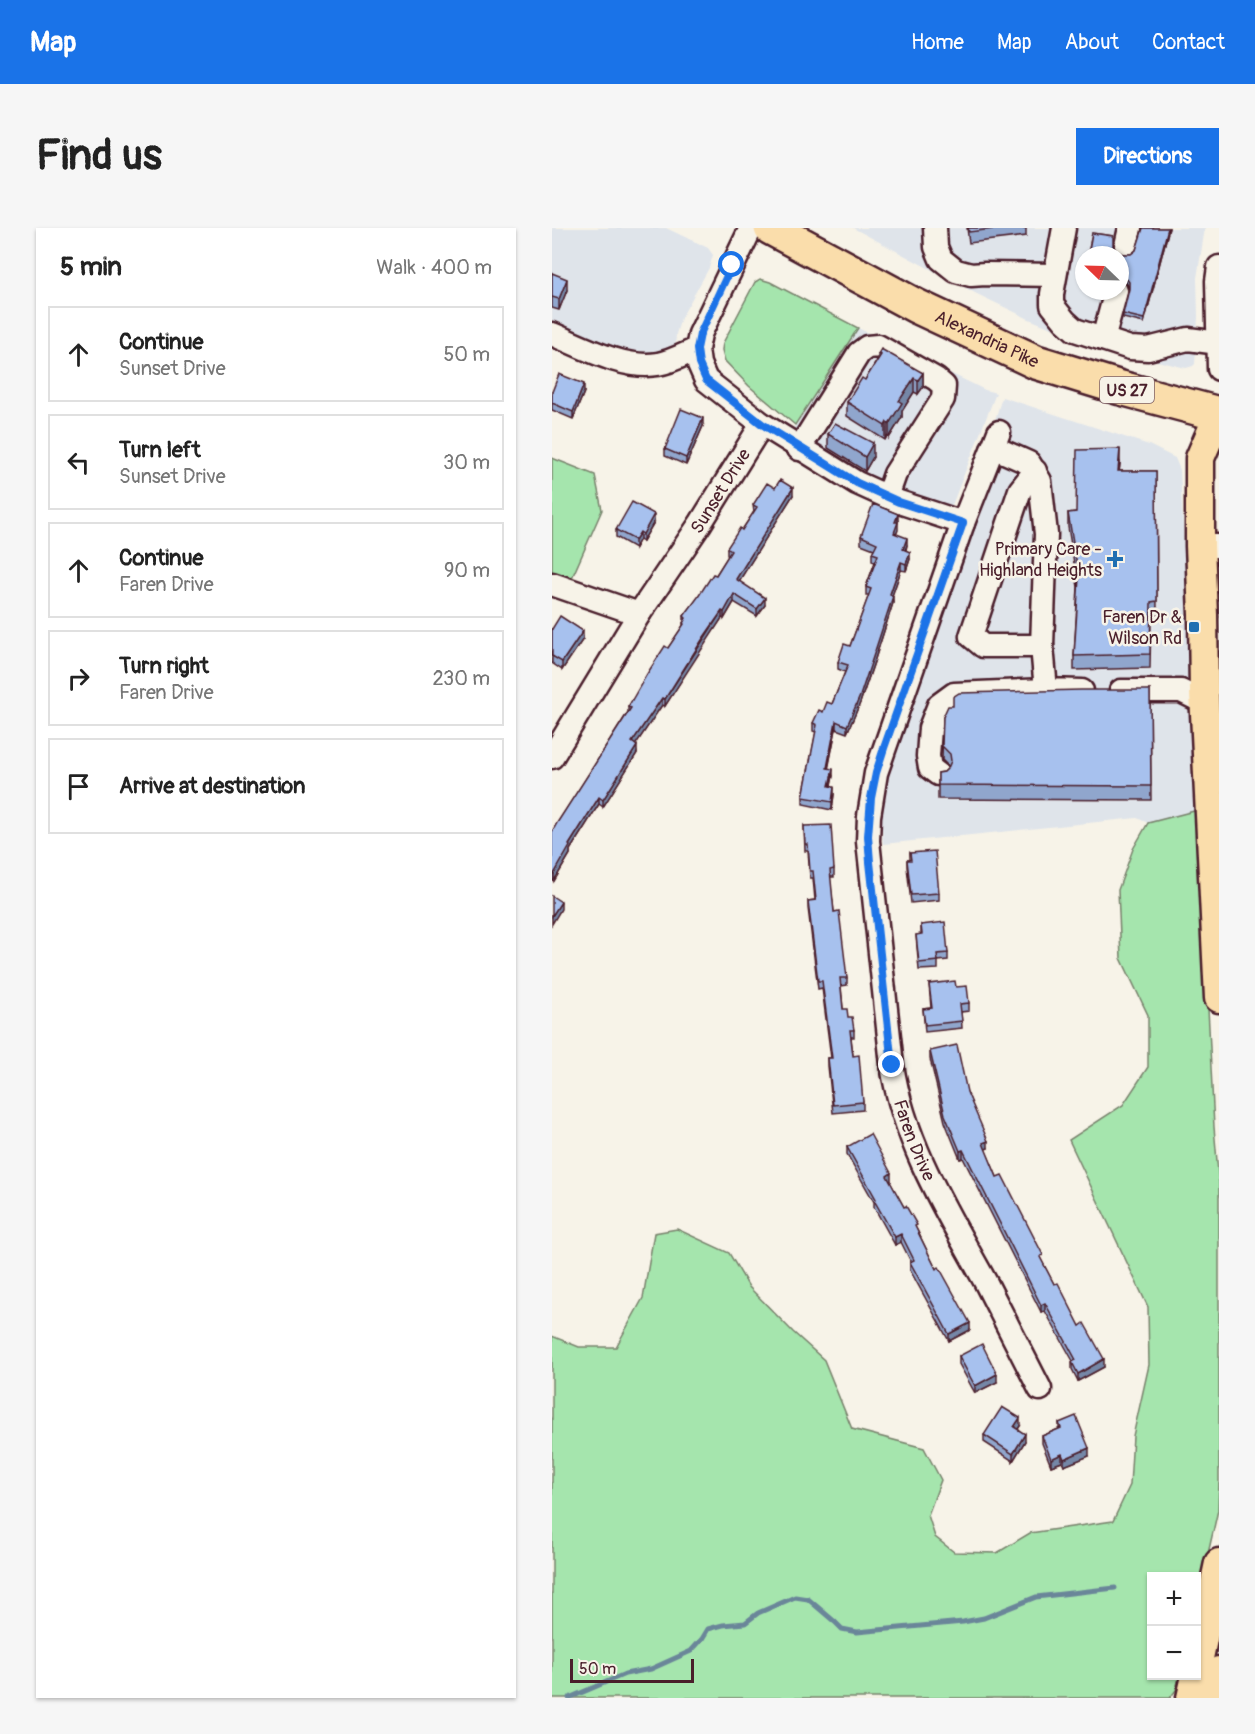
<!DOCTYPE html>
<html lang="en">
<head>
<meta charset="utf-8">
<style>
  body { margin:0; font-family:Pangolin,sans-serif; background:#f6f6f6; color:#222 }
  .controls { position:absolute; right:18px; bottom:18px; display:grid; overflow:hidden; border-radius:0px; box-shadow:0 2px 4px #0004 }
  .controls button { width:54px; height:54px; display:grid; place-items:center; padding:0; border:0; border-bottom:2px solid #e0e0e0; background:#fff; color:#222; font:30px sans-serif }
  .compass { position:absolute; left:523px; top:18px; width:54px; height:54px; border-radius:50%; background:#fff; box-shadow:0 2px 4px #0004; rotate:293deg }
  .scale { position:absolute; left:18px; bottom:15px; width:124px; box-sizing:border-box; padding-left:6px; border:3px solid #4a1f2b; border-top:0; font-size:16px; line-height:21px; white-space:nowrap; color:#4a1f2b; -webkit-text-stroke:4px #f7f3e8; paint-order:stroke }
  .stop { position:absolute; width:18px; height:18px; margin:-14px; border:4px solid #1a73e8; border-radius:50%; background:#fff }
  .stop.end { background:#1a73e8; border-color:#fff; box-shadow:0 2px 6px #0008 }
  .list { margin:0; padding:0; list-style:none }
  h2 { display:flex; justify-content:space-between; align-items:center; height:78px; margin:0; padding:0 24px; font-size:26px }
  h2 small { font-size:20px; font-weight:400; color:#767676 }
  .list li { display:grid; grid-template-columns:39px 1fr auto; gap:18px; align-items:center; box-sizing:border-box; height:96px; margin:0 12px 12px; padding:0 12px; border:2px solid #e0e0e0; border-radius:0px }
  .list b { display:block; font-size:22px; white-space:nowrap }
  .list p { margin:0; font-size:20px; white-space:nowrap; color:#767676 }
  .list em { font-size:20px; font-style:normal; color:#767676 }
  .icon { flex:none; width:33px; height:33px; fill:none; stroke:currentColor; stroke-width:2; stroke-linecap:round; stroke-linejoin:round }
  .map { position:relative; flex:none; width:667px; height:1470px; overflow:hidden; border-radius:0px }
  header { display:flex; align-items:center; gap:36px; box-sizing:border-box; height:84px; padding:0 30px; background:#1a73e8; color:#fff }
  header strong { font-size:28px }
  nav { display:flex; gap:33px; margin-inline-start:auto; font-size:21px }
  .intro { display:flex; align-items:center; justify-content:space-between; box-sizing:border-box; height:144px; padding:0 36px }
  h1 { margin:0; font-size:42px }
  .button { padding:15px 27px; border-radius:0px; background:#1a73e8; color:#fff; font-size:21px; font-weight:700 }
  main { display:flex; gap:36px; padding:0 36px }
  aside { flex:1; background:#fff; border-radius:0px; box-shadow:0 2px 4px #0004 }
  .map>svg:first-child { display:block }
  .built { fill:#dfe4ea; fill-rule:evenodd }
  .green { fill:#a5e5ad; stroke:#78826c; stroke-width:1.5 }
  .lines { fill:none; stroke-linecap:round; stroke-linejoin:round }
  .stream { stroke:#6b8699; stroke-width:5 }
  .minor-casing { stroke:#4a1f2b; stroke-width:27 }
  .major-casing { stroke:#4a1f2b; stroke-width:33 }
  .highway-casing { stroke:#4a1f2b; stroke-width:38 }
  .minor { stroke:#f7f3e8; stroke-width:22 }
  .major { stroke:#faddab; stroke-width:28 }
  .highway { stroke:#faddab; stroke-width:33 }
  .wall { fill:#90a6cd; stroke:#4a1f2b; stroke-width:1.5 }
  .shaded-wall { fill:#7587a7; stroke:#4a1f2b; stroke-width:1.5 }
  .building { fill:#a7c1ee; stroke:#4a1f2b; stroke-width:1.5 }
  .route { stroke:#1a73e8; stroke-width:8 }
  .poi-dot { fill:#1f6fb2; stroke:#f7f3e8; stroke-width:2 }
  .labels { text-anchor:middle; stroke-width:5; stroke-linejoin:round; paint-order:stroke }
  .shield { fill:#f7f3e8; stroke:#7e5f64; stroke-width:1.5 }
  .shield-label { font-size:16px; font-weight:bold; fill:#4a1f2b }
  .street-label { font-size:18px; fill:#4a1f2b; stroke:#f7f3e8 }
  .poi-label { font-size:18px; fill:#4a1f2b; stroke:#f7f3e8; text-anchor:end }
</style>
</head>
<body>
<header>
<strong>Map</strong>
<nav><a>Home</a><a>Map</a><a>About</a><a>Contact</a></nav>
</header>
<div class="intro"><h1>Find us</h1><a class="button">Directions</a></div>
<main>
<aside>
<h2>5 min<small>Walk · 400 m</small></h2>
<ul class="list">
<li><svg class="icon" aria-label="ahead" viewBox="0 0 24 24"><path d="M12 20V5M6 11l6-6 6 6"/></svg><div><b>Continue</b><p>Sunset Drive</p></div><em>50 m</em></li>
<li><svg class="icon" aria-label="left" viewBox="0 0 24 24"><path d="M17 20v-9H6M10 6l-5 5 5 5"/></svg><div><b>Turn left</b><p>Sunset Drive</p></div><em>30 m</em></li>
<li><svg class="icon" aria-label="ahead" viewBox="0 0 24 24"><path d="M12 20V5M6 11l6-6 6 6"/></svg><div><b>Continue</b><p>Faren Drive</p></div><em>90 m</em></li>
<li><svg class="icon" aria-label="right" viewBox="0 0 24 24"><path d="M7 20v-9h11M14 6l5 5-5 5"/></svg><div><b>Turn right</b><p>Faren Drive</p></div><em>230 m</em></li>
<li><svg class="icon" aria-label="arrive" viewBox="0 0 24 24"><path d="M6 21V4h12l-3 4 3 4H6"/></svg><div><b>Arrive at destination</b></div></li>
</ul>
</aside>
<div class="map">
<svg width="667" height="1470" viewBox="0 0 667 1470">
  <rect width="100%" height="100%" fill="#f7f3e8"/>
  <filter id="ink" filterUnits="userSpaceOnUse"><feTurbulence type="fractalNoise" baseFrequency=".0167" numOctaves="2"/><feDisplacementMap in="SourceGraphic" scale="12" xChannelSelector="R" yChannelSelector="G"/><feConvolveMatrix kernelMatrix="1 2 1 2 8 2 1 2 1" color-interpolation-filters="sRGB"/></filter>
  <g filter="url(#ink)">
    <g class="built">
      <polygon points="0,0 114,0 156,20 161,27 157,40 129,90 124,106 122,143 0,117"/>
      <path d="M301 0H653L645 50 646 89 643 136 641 138 634 140 576 126 520 108 477 91 425 66ZM532 27H568V63H532Z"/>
      <polygon points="306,100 433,162 444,165 400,277 396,279 327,256 239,204"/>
      <polygon points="450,169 597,217 623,230 628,242 646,582 596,595 585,590 331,616 328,569"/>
    </g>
    <g class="green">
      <polygon points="208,51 218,54 306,100 243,197 197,158 173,133 170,122 171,115 203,54"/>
      <polygon points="0,230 43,247 50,282 19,352 0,347"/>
      <polygon points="646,582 662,899 667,956 667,1254 666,1282 645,1374 644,1348 600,1348 600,1448 627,1448 624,1462 618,1470 0,1470 0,1108 27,1119 64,1119 91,1070 102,1005 125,1001 177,1025 197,1059 241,1104 272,1132 300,1201 372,1220 389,1252 376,1287 383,1309 402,1324 445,1325 478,1305 561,1293 578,1257 581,1208 597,1137 596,1079 517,912 571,877 596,839 596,787 569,730 566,662 581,621 596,595"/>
    </g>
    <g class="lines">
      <polyline class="stream" points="17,1470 73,1446 99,1441 139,1423 150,1411 156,1401 171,1397 193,1395 206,1385 243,1369 256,1371 283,1394 290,1401 305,1404 411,1394 432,1390 484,1369 563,1360"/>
      <defs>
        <g id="minor">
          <polyline points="199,0 148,106 145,121 147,136 154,152 210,196 305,255 347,274 411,295"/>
          <polyline points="383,0 384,19 389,31 404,43 419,47 433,46 503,47"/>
          <polyline points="512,0 500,66 500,77 513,93 523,102 578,120 596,121 636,111 667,115"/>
          <polyline points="574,18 578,0"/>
          <polyline points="667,39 665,53 667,141"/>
          <path d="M0 106C31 119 72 142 106 136 119 134 133 126 145 121"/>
          <polyline points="551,111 564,63"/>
          <path id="s1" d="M447 204 411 295 324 545 317 588 316 613 340 837C352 916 396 986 434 1055 452 1090 470 1125 488 1161"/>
          <polyline points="441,219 477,235 488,253 494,306 490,418 494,462 530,463"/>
          <polyline points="247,221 307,125 315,119 326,118 384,151 392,158 391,171 343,246 335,269"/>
          <polyline points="483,243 468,262 419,408 431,418 490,418"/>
          <polyline points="648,318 667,318"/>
          <polyline points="0,356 87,386"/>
          <polyline points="569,463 629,463 653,475"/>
          <path id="s2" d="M0 529 87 386 148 296 210 196"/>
          <polyline points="386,546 378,540 376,528 378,500 387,477 402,466 494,462"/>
        </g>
        <g id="major">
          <polyline points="667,186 648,230 648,318 651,387 652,465 667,770"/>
          <polyline points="644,1444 667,1335"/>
          <polyline points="639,1470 644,1448"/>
          <polyline points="661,1470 667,1443"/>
        </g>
        <g id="highway">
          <path id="s3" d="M219 0 364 78 484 134 569 160 667 186"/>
        </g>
      </defs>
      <use href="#minor" class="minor-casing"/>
      <use href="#major" class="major-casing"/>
      <use href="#highway" class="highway-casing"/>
      <use href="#minor" class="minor"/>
      <use href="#major" class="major"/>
      <use href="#highway" class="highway"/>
    </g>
    <g class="wall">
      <polygon points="415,0 474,0 474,8 417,15"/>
      <polygon points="591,0 617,0 592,95 571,90 571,86 577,62 577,59 573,53 568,50 568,27 536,27 540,5 561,8 561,18 565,24 571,26 579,26 584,22"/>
      <polygon points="0,45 15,62 7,82 0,80"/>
      <polygon points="326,126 371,145 371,159 366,166 362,164 350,183 350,189 337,210 335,208 333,212 295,188 295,174 313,152 326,131"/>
      <polygon points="0,164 32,164 21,191 0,182"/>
      <polygon points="151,198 134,237 113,228 113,221"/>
      <polygon points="276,206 321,229 313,243 276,220"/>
      <polygon points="568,235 567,243 604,243 605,387 599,388 598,440 522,442 522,428 526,359 516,299 516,285 524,284"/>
      <polygon points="223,260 241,267 187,353 213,377 205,388 182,374 172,391 170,390 150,419 113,478 110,477 83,517 85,525 51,579 47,576 18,622 18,626 2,653 0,652 0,604 76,484 76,479 131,398 131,395 132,393 132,388 164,347 176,328 175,327 175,320 190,302 202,284 201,277"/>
      <polygon points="346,293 344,306 355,317 354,322 358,331 354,343 349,342 340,367 341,375 323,431 308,475 295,505 284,501 276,540 281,548 279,558 282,566 280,582 251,576 251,569 264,504 261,503 261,495 271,484 280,476 293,444 286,441 286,434 298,418 317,367 314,367 314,359 323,334 320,333 320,325 322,321 309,316 309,308"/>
      <polygon points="102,294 91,313 88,311 83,320 64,309 64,302"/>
      <polygon points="0,401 31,411 10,442 0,435"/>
      <polygon points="598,462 599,572 386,571 386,545 392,544 397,539 390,532 391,489"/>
      <polygon points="252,598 282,641 282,649 278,649 282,684 295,750 295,757 289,758 291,781 302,802 302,809 299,809 301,828 311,874 311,882 281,885 276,838 276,830 279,830 270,760 266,761 256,680 256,673 263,672 261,650 258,650 256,623 253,623"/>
      <polygon points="358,625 387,665 387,672 359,675 355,639 355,632 358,632"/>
      <polygon points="369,697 396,725 396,732 386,733 386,741 367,742 364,707 369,706"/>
      <polygon points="377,756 404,759 417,775 417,783 409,784 410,800 373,804 371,781 379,780"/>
      <polygon points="378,823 415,864 436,920 433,921 445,949 502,1056 552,1139 526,1153 520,1141 520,1134 521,1133 493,1083 489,1084 411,930 408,931 393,894 378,831"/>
      <polygon points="295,919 339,953 338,954 365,1002 384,1041 418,1102 397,1113 358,1042 358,1034 359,1034 349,1014 343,1017 322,979 322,974 295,926"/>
      <polygon points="407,1128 445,1154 423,1165 407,1136"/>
      <polygon points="507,1195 537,1228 512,1238 510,1234 499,1238 490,1215 490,1208 507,1201"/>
      <polygon points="468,1198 466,1201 473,1213 461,1233 432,1214 432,1207"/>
    </g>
    <g class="shaded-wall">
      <polygon points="616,0 617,0 592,95 592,91"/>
      <polygon points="15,51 15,62 7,82 7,71"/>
      <polygon points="371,145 371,159 366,166 366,152"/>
      <polygon points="362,150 362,164 350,183 350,189 337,210 337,196 347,173"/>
      <polygon points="32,156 32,164 21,191 21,184"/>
      <polygon points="151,190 151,198 134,237 134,230"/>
      <polygon points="335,194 335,208 333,212 333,198"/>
      <polygon points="321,215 321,229 313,243 313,229"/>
      <polygon points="568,221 568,235 566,258 566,243"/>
      <polygon points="241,260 241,267 184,358 184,351"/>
      <polygon points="102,286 102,294 91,313 91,306"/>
      <polygon points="346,286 346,302 342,312 343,294"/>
      <polygon points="88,304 88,311 83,320 83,312"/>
      <polygon points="355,310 355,317 351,328 351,321"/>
      <polygon points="358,324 358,331 354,343 354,336"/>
      <polygon points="349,334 349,342 338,374 338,366"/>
      <polygon points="182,366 182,374 172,391 172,384"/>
      <polygon points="341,368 341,375 323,431 308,475 295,505 295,498"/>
      <polygon points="213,370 213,377 205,388 205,381"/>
      <polygon points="170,383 170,390 113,478 113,471"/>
      <polygon points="31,403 31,411 10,442 10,434"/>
      <polygon points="110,470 110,477 80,522 80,514"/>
      <polygon points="284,493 284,501 275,547 275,540"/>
      <polygon points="85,518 85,525 51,579 51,572"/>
      <polygon points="281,541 281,548 277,565 277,558"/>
      <polygon points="282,559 282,566 280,582 280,574"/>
      <polygon points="47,569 47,576 18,622 18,626 2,653 2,646 17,617"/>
      <polygon points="9,674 9,681 0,696 0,688"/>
      <polygon points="436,913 436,920 431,922 431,915"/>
      <polygon points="411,922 411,930 408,931 408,923"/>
      <polygon points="339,945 339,953 335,955 335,948"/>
      <polygon points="349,1006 349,1014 343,1017 343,1009"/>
      <polygon points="493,1075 493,1083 489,1084 489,1077"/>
      <polygon points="418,1095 418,1102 397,1113 397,1106"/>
      <polygon points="552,1131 552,1139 526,1153 526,1146"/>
      <polygon points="445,1146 445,1154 423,1165 423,1158"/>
      <polygon points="468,1190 468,1198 462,1206 462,1199"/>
      <polygon points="473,1206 473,1213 461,1233 461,1226"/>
      <polygon points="537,1220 537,1228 512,1238 512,1231"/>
      <polygon points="510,1226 510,1234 499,1238 499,1231"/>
    </g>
    <g class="building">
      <polygon points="416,0 450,0 417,4"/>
      <polygon points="591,0 616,0 592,91 571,86 577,61 577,54 573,49 568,46 568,27 536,27 540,5 561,8 561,18 565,24 571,26 579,26 584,22"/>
      <polygon points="0,45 15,51 7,71 0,69"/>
      <polygon points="329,121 371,145 366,152 362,150 347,173 350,175 337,196 335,194 333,198 295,174 310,150 313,152 329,127 326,126"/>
      <polygon points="7,146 32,156 21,184 0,175 0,164"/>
      <polygon points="129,181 151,190 134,230 113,221"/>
      <polygon points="283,195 321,215 313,229 276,206"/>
      <polygon points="568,221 566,243 604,243 605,373 599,374 598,426 522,428 527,349 516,285 524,284 525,222"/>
      <polygon points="228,252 241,260 184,351 213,370 205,381 182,366 172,384 170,383 150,412 113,471 110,470 80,514 85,518 51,572 47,569 17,617 18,618 2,646 0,645 0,604 5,595 79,480 76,479 95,446 113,418 116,420 132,396 131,395 134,390 132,388 146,369 161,346 164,347 179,323 175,320 188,300 190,302 205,279 201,277 215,255 223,260"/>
      <polygon points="80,274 102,286 91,306 88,304 83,312 64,302"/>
      <polygon points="321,276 346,286 343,294 346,294 342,305 355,310 351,321 358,324 354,336 349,334 338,366 341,368 323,423 308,468 295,498 284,493 275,540 281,541 277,558 282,559 280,574 251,569 265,497 261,495 267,482 271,484 275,474 280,476 296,437 286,434 292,416 298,418 319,361 314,359 326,327 320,325 325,315 309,308"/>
      <polygon points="8,388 31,403 10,434 0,428 0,401"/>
      <polygon points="529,462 598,462 599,558 386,557 386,545 392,544 396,540 399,533 398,526 390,518 391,489 396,478 401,478 401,469 407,465"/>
      <polygon points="279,597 282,641 278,642 282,684 287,683 295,750 288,750 291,781 295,781 296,789 300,789 302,802 298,802 301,828 307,827 311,874 281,877 276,830 280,830 270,753 266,753 256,673 264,672 261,643 258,643 256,616 253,616 252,598"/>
      <polygon points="383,623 387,665 359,667 355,632 359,632 358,625"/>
      <polygon points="0,668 9,674 0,688"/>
      <polygon points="393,694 396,725 385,726 386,733 367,735 364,707 370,706 369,697"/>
      <polygon points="403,753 404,759 415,758 417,775 408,776 410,793 373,797 371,781 380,780 377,756"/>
      <polygon points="405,817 415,864 436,913 431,915 445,949 450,947 491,1027 488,1029 502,1056 506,1055 528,1098 532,1095 552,1131 526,1146 520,1134 524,1132 493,1075 489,1077 411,922 408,923 393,887 378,823"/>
      <polygon points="318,906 339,945 335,948 352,979 354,978 365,997 363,998 384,1041 387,1039 418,1095 397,1106 358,1034 362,1032 349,1006 343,1009 322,972 324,971 295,919"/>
      <polygon points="430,1116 445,1146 423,1158 407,1128"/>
      <polygon points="450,1179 468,1190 462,1199 473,1206 461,1226 432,1207"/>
      <polygon points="524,1188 537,1220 512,1231 510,1226 499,1231 490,1208 509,1200 507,1195"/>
    </g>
  </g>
  <g class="lines" filter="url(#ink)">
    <polyline class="route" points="180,37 148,106 145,121 147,136 154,152 210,196 305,255 347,274 411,295 332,520 324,545 319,570 316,608 318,634 340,837"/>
  </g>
  <g class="poi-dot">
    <path d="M560 322h6v6h6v6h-6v6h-6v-6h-6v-6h6z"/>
    <rect x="636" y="393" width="12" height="12" rx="3"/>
  </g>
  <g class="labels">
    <rect class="shield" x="548" y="149" width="54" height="26" rx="4.5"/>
    <g class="shield-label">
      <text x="575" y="168">US 27</text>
    </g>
    <g class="street-label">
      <text dy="6" stroke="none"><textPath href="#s3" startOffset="243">Alexandria Pike</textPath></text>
      <text dy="6" stroke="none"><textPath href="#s2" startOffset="315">Sunset Drive</textPath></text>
      <text dy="6" stroke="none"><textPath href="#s1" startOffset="735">Faren Drive</textPath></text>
    </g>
    <g class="poi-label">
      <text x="550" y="327">Primary Care -<tspan x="550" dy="21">Highland Heights</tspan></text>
      <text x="630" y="395">Faren Dr &amp;<tspan x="630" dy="21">Wilson Rd</tspan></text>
    </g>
  </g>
</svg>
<div class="controls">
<button>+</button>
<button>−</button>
</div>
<svg class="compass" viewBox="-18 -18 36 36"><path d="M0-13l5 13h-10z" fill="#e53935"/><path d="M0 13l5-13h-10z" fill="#767676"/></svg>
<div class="scale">50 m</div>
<div class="stop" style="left:180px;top:37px"></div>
<div class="stop end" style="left:340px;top:837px"></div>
</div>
</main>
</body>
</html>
